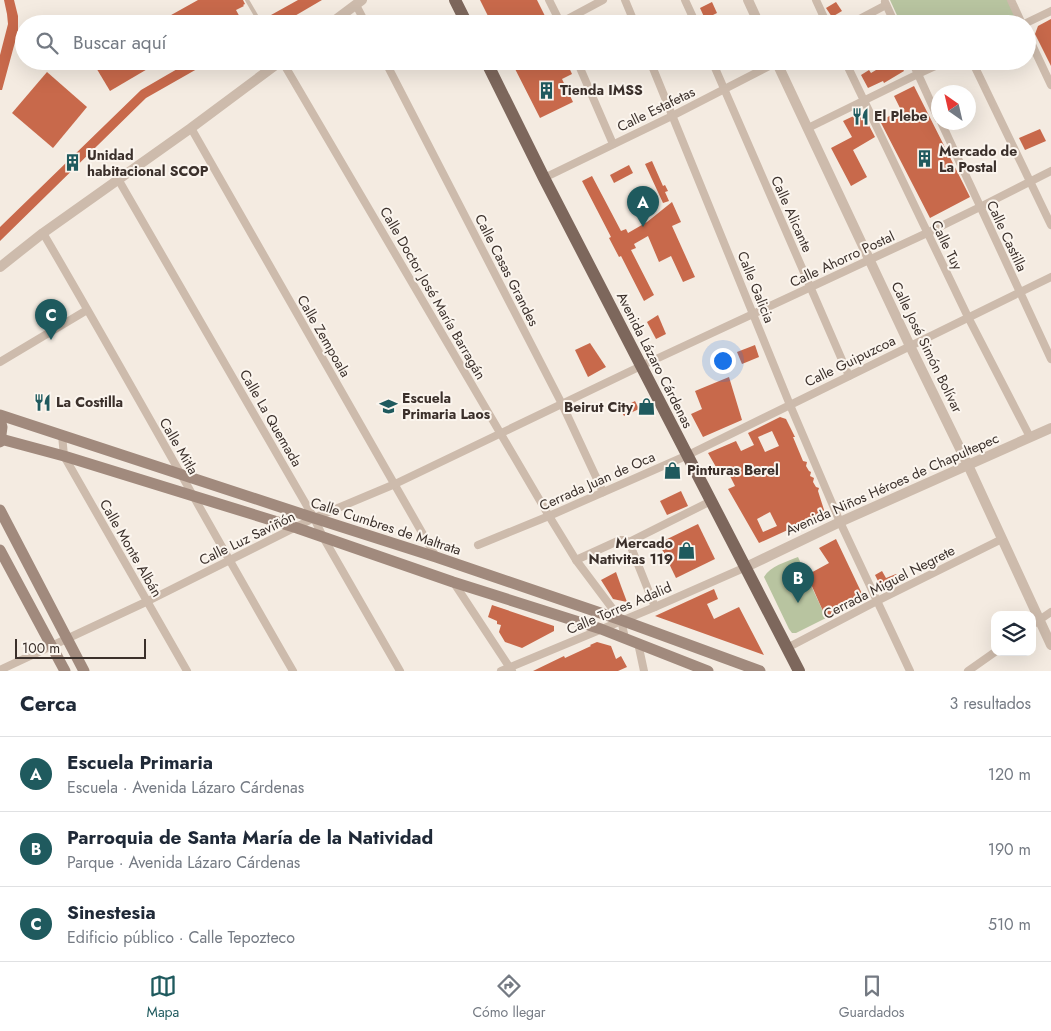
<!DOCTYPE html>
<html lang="es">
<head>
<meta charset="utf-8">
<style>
  body { margin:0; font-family:Jost,sans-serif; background:#f2f2f3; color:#1f2937 }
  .controls { position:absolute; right:15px; bottom:15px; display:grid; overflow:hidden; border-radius:10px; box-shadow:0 5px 20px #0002 }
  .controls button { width:45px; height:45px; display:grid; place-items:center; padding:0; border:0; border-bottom:1px solid #e0e1e3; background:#fff; color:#1f2937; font:25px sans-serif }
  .compass { position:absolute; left:931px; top:85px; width:45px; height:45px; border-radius:50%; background:#fff; box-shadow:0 5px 20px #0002; rotate:326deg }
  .scale { position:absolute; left:15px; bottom:12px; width:131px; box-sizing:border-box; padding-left:5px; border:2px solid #3b302b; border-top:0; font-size:14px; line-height:18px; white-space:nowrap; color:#3b302b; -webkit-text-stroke:4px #fbf5ee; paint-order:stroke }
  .you { position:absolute; left:722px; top:360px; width:18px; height:18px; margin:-12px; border:4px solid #fff; border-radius:50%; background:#1a73e8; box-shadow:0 0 0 8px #1a73e833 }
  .badge { display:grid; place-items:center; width:32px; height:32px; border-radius:50%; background:#1f5a5e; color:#fff; font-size:16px; font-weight:700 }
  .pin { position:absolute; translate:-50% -41px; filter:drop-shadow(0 1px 2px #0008) }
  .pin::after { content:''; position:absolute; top:26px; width:18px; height:15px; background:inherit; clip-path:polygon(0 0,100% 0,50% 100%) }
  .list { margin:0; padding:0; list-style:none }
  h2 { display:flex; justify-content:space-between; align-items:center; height:65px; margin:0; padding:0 20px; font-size:21px }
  h2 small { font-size:16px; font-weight:400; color:#747a83 }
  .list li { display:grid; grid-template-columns:32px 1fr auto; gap:15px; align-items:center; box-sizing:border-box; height:75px; padding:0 20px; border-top:1px solid #e0e1e3 }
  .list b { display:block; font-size:19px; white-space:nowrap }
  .list p { margin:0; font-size:16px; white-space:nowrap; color:#747a83 }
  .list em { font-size:16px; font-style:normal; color:#747a83 }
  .icon { flex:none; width:28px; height:28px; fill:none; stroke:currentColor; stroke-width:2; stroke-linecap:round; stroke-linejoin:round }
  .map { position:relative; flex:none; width:1051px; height:671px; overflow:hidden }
  .search { position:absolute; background:#fff; box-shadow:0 5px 20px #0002; left:15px; right:15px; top:15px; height:55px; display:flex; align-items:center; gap:12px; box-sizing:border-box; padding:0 18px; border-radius:28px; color:#747a83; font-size:19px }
  .sheet { height:290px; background:#fff }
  nav { display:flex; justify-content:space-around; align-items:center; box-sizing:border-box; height:70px; border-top:1px solid #e0e1e3; background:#fff; font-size:14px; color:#747a83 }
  nav a { display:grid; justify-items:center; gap:2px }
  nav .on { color:#1f5a5e }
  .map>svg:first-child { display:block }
  .green { fill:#b8c4a0 }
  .building { fill:#c8694b; fill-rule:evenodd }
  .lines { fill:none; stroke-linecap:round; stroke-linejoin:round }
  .service { stroke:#cdbbac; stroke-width:4 }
  .minor { stroke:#cdbbac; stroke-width:8 }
  .tertiary { stroke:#cdbbac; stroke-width:10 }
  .secondary { stroke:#a18a7d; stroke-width:11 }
  .primary { stroke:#7d675c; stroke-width:12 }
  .labels { text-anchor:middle; stroke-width:4; stroke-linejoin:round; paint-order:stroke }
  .poi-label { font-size:14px; font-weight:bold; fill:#3b302b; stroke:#fbf5ee; text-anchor:start }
  .street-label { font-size:14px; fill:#3b302b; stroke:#fbf5ee }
</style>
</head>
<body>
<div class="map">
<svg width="1051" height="671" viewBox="0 0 1051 671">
  <rect width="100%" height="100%" fill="#f4ebe1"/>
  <g class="green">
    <polygon points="890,0 1009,0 1021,24 901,24"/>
    <path d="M798 557 826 618 796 633H792L789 629 764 577C770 566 786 562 798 557Z"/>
  </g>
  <g class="building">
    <polygon points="4,0 14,0 18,16 18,31 2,90 0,90 0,55 8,24 7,14"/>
    <polygon points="198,0 243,0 245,4 243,5 244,6 236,10 242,21 237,24 188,24 186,19 178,24 155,24"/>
    <polygon points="298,0 322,0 281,24 276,24 271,15"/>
    <polygon points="480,0 537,0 549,24 492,24"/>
    <polygon points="712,2 717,13 705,19 700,8"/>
    <polygon points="836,2 842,11 832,17 826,8"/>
    <polygon points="1051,19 1051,66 1035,34 1038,26"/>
    <polygon points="92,61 161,61 110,91"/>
    <polygon points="191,61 211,61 146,98 0,241 0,227 141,90"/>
    <polygon points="511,61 566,61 572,74 562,79 573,102 540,118"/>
    <polygon points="891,61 899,61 904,71 884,83 883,81 868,88 861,75 869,70 871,73"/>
    <polygon points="47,72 87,107 53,148 12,113"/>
    <polygon points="914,86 970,197 930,218 880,121 901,110 894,96"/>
    <polygon points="862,112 875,137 853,150 867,177 851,186 831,148 852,137 843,121"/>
    <polygon points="1040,129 1046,141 1025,150 1019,138"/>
    <polygon points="652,161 663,186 665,185 668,191 665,192 669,201 663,203 645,164"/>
    <polygon points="629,165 633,173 614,183 610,175"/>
    <polygon points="592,176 621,231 626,229 628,233 647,222 672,202 681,222 672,226 695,277 683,282 671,256 659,262 648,236 634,244 636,248 631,250 654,295 644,301 621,256 619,257 609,238 611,237 582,181"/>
    <polygon points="658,315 666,334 656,339 647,322"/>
    <polygon points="590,343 606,367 588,377 575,350"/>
    <polygon points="755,345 759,357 742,364 737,352"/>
    <polygon points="729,377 742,420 703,437 691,414 702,409 695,391"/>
    <polygon points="635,401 639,409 624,416 620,409"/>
    <path d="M780 417 786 419 795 437H793L803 461 807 462 806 466 809 471 811 472 810 476 814 478 813 482 816 487 819 488 818 491 825 513 759 543 728 489 735 486 727 470 720 474 708 453 736 441 741 451 754 445 748 433ZM772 431 779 446 765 452 758 437ZM770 512 777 526 763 532 757 519Z"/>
    <polygon points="681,491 688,506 667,515 660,501"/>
    <polygon points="698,524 715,559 676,578 659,543"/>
    <polygon points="836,539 865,600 826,618 807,575 829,563 819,548"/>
    <polygon points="882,571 886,578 896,574 901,582 883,591 875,575"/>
    <polygon points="616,572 621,586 627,602 613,599 601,580"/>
    <polygon points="714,589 718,599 707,604 714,619 739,607 764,655 655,616"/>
    <polygon points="492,605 554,626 554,631 522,648 505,642 499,632 501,625 497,624 497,621 488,617"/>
    <polygon points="597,642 611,646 616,659 621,656 627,667 618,671 533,671 564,656 565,658 591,646 590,645"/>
  </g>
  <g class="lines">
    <polyline class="service" points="247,0 261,24"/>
    <g class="minor">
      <polyline points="549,0 561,24"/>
      <polyline points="625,0 635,24"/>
      <polyline points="685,0 696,24"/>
      <polyline points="816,0 827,24"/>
      <polyline points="1011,0 1022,24"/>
      <polyline points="885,2 895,24"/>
      <polyline points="356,5 366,24"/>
      <polyline points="560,23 603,0"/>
      <polyline points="850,24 886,5"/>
      <polyline points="1024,24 1051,11"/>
      <polyline points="1027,34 1051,85"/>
      <polyline points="282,61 549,516 576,560 621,620 625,638"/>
      <polyline points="385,61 562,404 603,492"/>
      <polyline points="577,61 613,144"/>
      <polyline points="650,61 790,405 840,522 910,671"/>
      <polyline points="712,61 849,376"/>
      <polyline points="845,61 968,317 1030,437"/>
      <polyline points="912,61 938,118"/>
      <polyline points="972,61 1051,225"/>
      <polyline points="941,122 1051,359"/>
      <polyline points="191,128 436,557"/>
      <polyline points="808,128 918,74 946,61"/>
      <polyline points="544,178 672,116 779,61"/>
      <polyline points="118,179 314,518 323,537 400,671"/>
      <path d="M43 233C128 378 209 526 293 671"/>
      <polyline points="0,362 87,310"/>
      <polyline points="62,435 64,456 187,671"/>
      <polyline points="629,542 655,607"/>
      <polyline points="478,545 549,516 688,455 1051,277"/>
      <polyline points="576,560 620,540 625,540 629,542 711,501"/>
      <polyline points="454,583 512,671"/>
      <polyline points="1032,625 1051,612"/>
      <polyline points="638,643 644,671"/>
      <polyline points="787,648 877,601 1002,539"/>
      <polyline points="0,670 148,601 314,518 395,484 641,366 927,233 980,207 1051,171"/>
      <polyline points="501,671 655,607 746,567"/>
      <polyline points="968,671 995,652"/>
    </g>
    <g class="tertiary">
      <polyline points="748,0 759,24"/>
      <polyline points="330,24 362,0"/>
      <polyline points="776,61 910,346 968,465 1051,645"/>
      <polyline points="0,267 43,233 191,128 281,61"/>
      <polyline points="746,567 840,522 1051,428"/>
    </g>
    <g class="secondary">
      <polyline points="0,415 314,518 436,557 621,620 760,671"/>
      <polyline points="0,419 2,427 0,442"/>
      <polyline points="1,439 64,456 297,528 453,582 601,629 708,671"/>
      <polyline points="0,510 84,671"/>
      <polyline points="0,550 65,671"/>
    </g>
    <g class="primary">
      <polyline points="455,0 467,24"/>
      <polyline points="486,61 544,178 799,671"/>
    </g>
  </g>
  <defs>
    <symbol id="building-bare" viewBox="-9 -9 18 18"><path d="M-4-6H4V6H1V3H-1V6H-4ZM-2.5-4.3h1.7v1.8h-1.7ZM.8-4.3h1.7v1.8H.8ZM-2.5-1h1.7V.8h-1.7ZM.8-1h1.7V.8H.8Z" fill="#1f5a5e" stroke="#fbf5ee" stroke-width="2.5" paint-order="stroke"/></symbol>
    <symbol id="restaurant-bare" viewBox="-9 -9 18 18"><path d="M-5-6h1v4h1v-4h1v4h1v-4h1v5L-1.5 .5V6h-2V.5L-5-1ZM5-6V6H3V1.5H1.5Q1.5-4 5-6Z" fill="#1f5a5e" stroke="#fbf5ee" stroke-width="2.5" paint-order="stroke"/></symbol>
    <symbol id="school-bare" viewBox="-9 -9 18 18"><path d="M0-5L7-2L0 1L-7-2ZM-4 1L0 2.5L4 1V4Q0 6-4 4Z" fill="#1f5a5e" stroke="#fbf5ee" stroke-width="2.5" paint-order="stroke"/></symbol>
    <symbol id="shop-bare" viewBox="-9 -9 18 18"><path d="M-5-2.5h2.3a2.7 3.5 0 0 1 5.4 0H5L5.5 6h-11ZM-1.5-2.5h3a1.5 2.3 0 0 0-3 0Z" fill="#1f5a5e" stroke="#fbf5ee" stroke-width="2.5" paint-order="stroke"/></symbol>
  </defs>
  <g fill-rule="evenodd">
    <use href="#building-bare" x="534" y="78" width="25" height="25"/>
    <use href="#restaurant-bare" x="848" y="104" width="25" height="25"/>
    <use href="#building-bare" x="912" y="146" width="25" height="25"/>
    <use href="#building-bare" x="60" y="150" width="25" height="25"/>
    <use href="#restaurant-bare" x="30" y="390" width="25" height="25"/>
    <use href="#school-bare" x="376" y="394" width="25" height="25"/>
    <use href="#shop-bare" x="634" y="394" width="25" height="25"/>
    <use href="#shop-bare" x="660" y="458" width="25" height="25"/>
    <use href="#shop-bare" x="674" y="538" width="25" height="25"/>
  </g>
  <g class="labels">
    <g class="poi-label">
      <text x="560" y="95">Tienda IMSS</text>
      <text x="874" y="121">El Plebe</text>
      <text x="939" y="156">Mercado de<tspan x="939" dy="16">La Postal</tspan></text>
      <text x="87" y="160">Unidad<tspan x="87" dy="16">habitacional SCOP</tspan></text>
      <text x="402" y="403">Escuela<tspan x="402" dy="16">Primaria Laos</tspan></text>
      <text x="56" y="407">La Costilla</text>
      <text x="633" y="412" text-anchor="end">Beirut City</text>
      <text x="687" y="475">Pinturas Berel</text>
      <text x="673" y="548" text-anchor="end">Mercado<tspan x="673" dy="16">Nativitas 119</tspan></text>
    </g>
    <g class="street-label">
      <text transform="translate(656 109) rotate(-26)" y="5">Calle Estafetas</text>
      <text transform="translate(792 214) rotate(66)" y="5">Calle Alicante</text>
      <text transform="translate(1007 236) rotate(65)" y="5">Calle Castilla</text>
      <text transform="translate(947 245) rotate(64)" y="5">Calle Tuy</text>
      <text transform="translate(842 259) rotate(-25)" y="5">Calle Ahorro Postal</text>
      <text transform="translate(507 270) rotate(63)" y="5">Calle Casas Grandes</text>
      <text transform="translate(756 287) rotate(68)" y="5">Calle Galicia</text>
      <text transform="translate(433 293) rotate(60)" y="5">Calle Doctor José María Barragán</text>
      <text transform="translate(324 336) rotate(60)" y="5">Calle Zempoala</text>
      <text transform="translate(927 347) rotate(64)" y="5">Calle José Simón Bolívar</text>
      <text transform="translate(655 360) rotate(63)" y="5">Avenida Lázaro Cárdenas</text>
      <text transform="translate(850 361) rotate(-26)" y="5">Calle Guipuzcoa</text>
      <text transform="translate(271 418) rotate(60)" y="5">Calle La Quemada</text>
      <text transform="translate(179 446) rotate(60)" y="5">Calle Mitla</text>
      <text transform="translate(597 481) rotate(-24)" y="5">Cerrada Juan de Oca</text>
      <text transform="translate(892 484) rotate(-24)" y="5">Avenida Niños Héroes de Chapultepec</text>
      <text transform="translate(386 526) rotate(18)" y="5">Calle Cumbres de Maltrata</text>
      <text transform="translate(247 538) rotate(-26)" y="5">Calle Luz Saviñón</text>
      <text transform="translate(131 548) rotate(60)" y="5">Calle Monte Albán</text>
      <text transform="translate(889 582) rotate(-27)" y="5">Cerrada Miguel Negrete</text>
      <text transform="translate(619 608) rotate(-23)" y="5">Calle Torres Adalid</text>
    </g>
  </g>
</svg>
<div class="controls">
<button><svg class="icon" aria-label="layers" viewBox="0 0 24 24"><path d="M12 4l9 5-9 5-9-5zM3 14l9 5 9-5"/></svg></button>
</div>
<svg class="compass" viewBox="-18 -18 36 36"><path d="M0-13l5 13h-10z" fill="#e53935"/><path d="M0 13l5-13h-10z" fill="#747a83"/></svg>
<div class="scale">100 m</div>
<div class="you"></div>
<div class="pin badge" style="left:643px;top:227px">A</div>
<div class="pin badge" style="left:798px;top:603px">B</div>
<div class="pin badge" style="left:51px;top:340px">C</div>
<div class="search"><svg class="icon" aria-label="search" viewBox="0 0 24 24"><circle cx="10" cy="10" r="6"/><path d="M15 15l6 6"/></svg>Buscar aquí</div>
</div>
<section class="sheet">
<h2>Cerca<small>3 resultados</small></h2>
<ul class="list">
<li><span class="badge">A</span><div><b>Escuela Primaria</b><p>Escuela · Avenida Lázaro Cárdenas</p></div><em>120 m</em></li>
<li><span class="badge">B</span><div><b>Parroquia de Santa María de la Natividad</b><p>Parque · Avenida Lázaro Cárdenas</p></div><em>190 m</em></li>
<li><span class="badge">C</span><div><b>Sinestesia</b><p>Edificio público · Calle Tepozteco</p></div><em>510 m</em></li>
</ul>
</section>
<nav>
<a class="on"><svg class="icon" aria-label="map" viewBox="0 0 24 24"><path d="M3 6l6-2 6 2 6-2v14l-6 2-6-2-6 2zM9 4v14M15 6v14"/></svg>Mapa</a>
<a><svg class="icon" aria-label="directions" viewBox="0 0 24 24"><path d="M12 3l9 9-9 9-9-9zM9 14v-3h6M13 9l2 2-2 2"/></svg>Cómo llegar</a>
<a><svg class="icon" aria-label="saved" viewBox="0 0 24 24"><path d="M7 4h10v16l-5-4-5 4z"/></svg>Guardados</a>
</nav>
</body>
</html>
